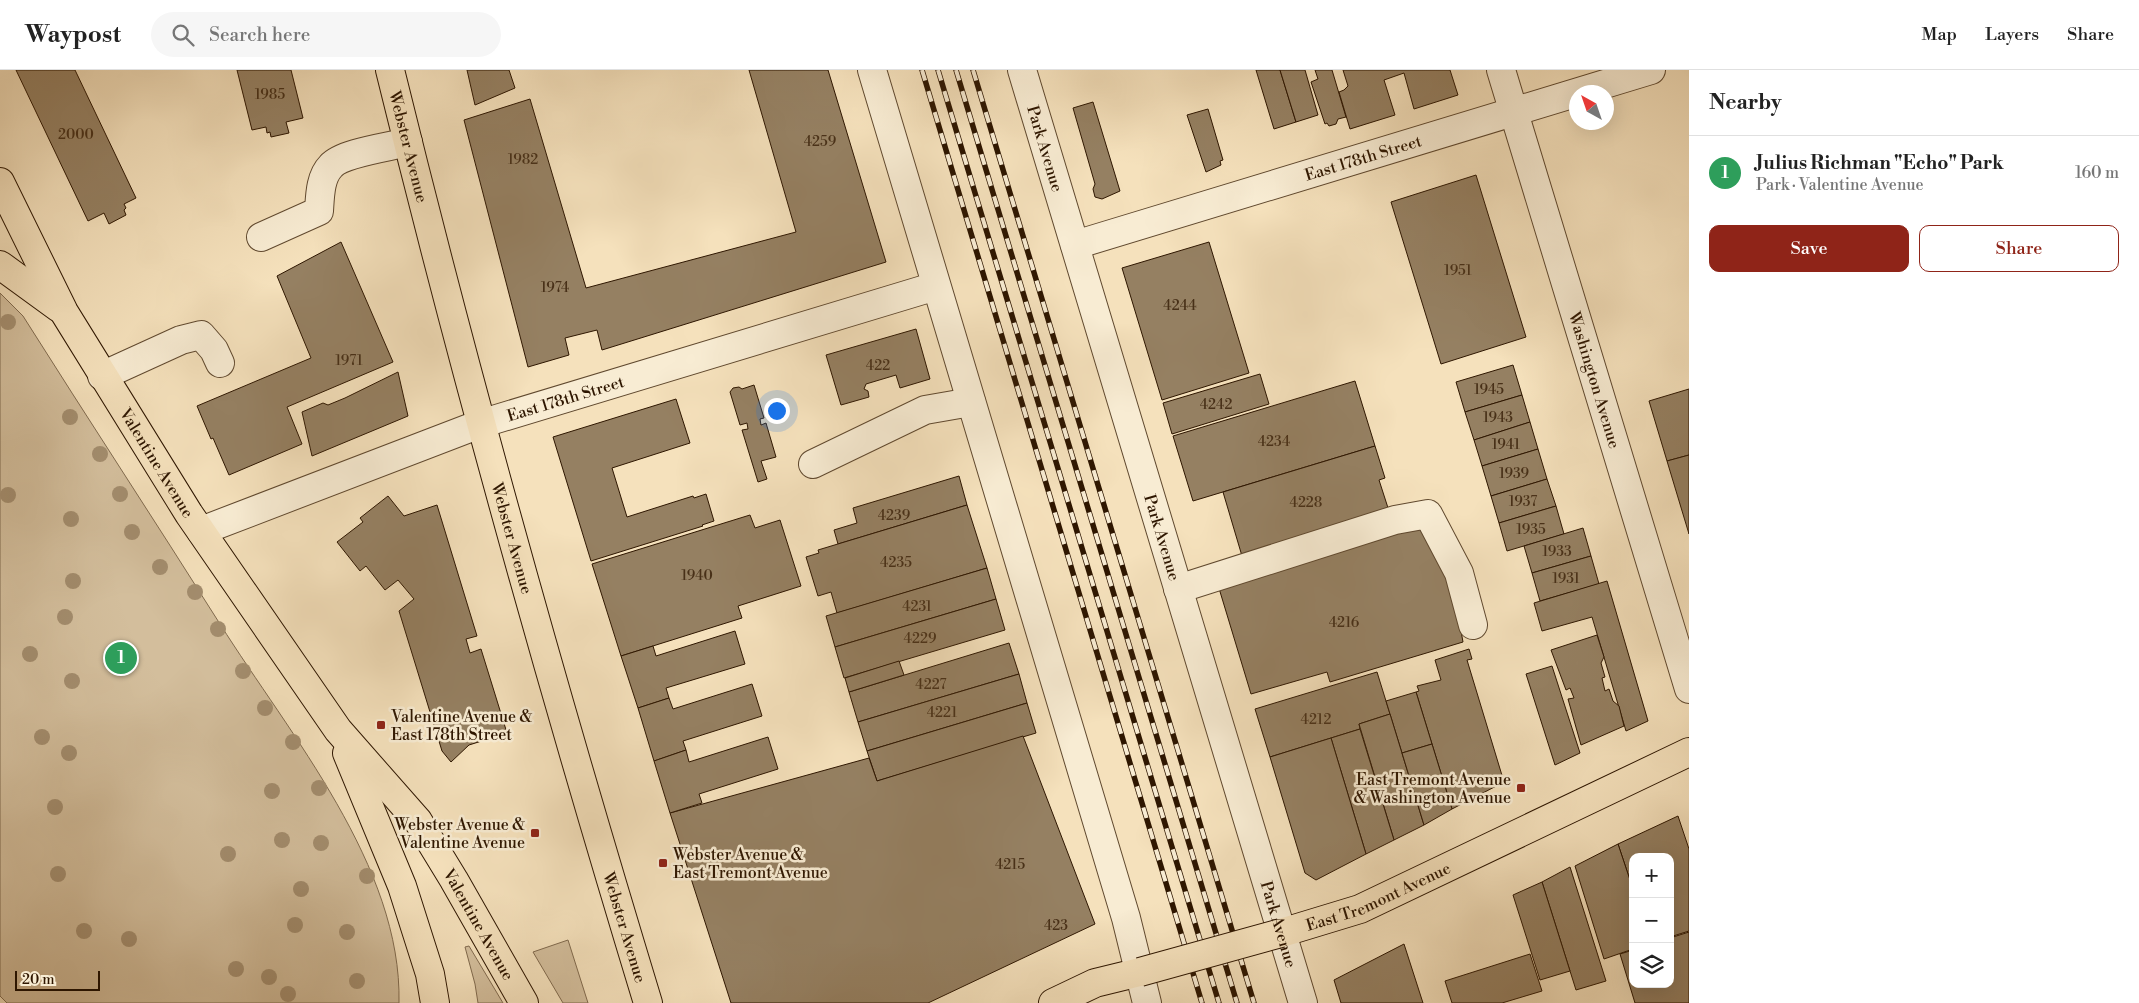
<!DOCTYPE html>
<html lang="en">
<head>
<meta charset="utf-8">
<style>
  body { margin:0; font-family:"Libre Bodoni",serif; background:#f6f6f6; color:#222 }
  .controls { position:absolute; right:15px; bottom:15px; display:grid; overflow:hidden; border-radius:10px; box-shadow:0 5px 20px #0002 }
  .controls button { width:45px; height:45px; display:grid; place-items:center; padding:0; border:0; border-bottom:1px solid #e0e0e0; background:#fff; color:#222; font:25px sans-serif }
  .compass { position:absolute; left:1569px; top:15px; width:45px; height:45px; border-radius:50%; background:#fff; box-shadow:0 5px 20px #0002; rotate:320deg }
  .scale { position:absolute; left:15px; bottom:12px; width:85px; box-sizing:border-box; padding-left:5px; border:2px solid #2e1600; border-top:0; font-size:14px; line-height:18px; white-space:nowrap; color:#2e1600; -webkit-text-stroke:4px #f8ecd3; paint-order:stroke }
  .you { position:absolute; left:776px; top:340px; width:18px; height:18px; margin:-12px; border:4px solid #fff; border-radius:50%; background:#1a73e8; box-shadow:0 0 0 8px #1a73e833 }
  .badge { display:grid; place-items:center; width:32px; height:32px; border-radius:50%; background:#8f2418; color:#fff; font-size:16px; font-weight:700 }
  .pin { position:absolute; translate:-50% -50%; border:2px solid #fff; box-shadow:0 1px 5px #0006 }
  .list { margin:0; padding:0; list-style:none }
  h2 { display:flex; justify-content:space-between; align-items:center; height:65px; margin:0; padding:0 20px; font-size:21px }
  h2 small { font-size:16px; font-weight:400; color:#767676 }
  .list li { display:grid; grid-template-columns:32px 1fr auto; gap:15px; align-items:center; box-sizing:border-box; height:75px; padding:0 20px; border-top:1px solid #e0e0e0 }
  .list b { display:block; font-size:19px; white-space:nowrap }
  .list p { margin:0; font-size:16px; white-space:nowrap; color:#767676 }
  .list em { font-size:16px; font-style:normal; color:#767676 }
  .actions { display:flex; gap:10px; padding:15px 20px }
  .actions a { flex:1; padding:11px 0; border:1px solid #8f2418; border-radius:10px; text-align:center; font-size:18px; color:#8f2418 }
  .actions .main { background:#8f2418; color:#fff }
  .icon { flex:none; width:28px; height:28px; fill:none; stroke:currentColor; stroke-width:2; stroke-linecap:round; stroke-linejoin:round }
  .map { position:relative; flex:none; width:1689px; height:933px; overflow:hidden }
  header { display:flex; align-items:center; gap:30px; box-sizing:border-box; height:70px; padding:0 25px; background:#fff; border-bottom:1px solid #e0e0e0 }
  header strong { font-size:24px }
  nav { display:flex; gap:28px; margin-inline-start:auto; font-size:18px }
  .search { width:350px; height:45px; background:#f6f6f6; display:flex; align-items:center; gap:12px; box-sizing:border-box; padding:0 18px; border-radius:28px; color:#767676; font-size:19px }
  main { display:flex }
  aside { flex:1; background:#fff }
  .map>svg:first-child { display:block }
  .green { fill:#d3be9c; stroke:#806a4e }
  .building { fill:#958062; stroke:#2e1600 }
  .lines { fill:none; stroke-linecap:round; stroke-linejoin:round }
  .minor-casing { stroke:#60492f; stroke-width:30 }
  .major-casing { stroke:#2e1600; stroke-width:30 }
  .minor { stroke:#f8ecd3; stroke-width:28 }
  .major { stroke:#f5e1bc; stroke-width:28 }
  .rail-casing { stroke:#2e1600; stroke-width:5.5 }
  .rail { stroke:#f8ecd3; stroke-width:4; stroke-dasharray:11; stroke-linecap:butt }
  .major-bridge-casing { stroke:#2e1600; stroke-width:30; stroke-linecap:butt }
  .major-bridge { stroke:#f5e1bc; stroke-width:28 }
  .tree { fill:#a38d6e }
  .poi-dot { fill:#8f2418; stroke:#f8ecd3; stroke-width:2 }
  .labels { text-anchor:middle; stroke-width:5; stroke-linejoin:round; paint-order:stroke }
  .number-label { font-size:14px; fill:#483018 }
  .street-label { font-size:16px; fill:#2e1600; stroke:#f8ecd3 }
  .poi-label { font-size:16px; fill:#2e1600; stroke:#f8ecd3; text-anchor:start }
</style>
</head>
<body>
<header>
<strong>Waypost</strong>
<div class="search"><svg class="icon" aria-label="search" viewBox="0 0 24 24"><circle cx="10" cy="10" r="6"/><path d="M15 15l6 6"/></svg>Search here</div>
<nav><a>Map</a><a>Layers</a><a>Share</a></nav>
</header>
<main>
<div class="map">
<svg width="1689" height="933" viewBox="0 0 1689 933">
  <rect width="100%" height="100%" fill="#f5e1bc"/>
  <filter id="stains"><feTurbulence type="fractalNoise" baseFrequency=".004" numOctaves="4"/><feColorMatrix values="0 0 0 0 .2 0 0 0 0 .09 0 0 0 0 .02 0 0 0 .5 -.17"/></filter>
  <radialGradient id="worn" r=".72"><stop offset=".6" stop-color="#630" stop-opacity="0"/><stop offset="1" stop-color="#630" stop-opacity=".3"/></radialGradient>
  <g class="green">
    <path d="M0 223 23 246C88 349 155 451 220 554 290 665 402 796 399 933H7L0 926Z"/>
    <polygon points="568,870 588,933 563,933 533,882"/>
    <polygon points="469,876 503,933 478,933 475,914 465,877"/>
  </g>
  <g class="building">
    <polygon points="16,0 75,0 136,128 124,134 126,138 124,140 126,145 109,154 104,143 88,151"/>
    <polygon points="237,0 291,0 303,48 286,52 289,63 271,67 270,62 267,63 266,57 252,60"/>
    <polygon points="467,0 509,0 515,18 475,35"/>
    <polygon points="749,0 828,0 886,192 602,280 597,260 565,268 569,285 528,297 464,50 530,29 586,218 796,162"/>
    <polygon points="1256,0 1280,0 1296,52 1274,59"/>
    <polygon points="1280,0 1305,0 1318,45 1296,52"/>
    <polygon points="1315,0 1332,0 1346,47 1338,49 1336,54 1329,56 1327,53 1325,54 1311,12 1318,9"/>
    <polygon points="1343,0 1450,0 1458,25 1414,39 1404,3 1384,10 1395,45 1350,59 1339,22 1344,20 1348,16"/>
    <polygon points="1093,32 1120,121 1102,129 1095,127 1093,119 1095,114 1073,38"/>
    <polygon points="1208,39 1223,90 1220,91 1221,95 1206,102 1187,45"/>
    <polygon points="1476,105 1526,267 1441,294 1391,132"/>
    <polygon points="341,172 393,292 287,337 302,374 229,405 213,368 211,369 197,336 311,288 277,206"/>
    <polygon points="1209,172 1249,303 1162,330 1122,198"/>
    <polygon points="916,259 930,309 900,318 896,305 866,314 864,319 868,321 869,327 841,335 826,285"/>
    <polygon points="1513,295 1522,325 1465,342 1456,312"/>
    <polygon points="398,302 408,346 312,386 302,342 323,333 328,335 345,328"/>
    <polygon points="1260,304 1269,334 1172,364 1163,333"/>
    <polygon points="1355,311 1375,376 1193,431 1173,366"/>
    <polygon points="754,315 764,348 760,349 761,355 766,353 776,387 761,391 767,409 758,412 742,360 748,359 747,353 740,355 730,322 733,318 739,317 742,319"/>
    <polygon points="1689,319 1689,385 1667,391 1649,331"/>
    <polygon points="1522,325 1530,352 1474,370 1465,342"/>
    <polygon points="676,329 690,373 612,398 627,447 693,426 694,428 706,424 714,451 702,455 703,456 591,491 553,367"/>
    <polygon points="1530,352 1538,379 1482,396 1474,370"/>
    <polygon points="1375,376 1385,408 1379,410 1389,441 1242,486 1223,422"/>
    <polygon points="1538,379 1547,409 1491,426 1482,396"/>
    <polygon points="1689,385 1689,464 1667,391"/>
    <polygon points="959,406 967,435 838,474 834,460 857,453 853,438"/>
    <polygon points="1547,409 1556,436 1499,453 1491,426"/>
    <polygon points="388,426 404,446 437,435 477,566 466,569 470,583 481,579 507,663 469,675 451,692 442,681 399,541 414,529 398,510 385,520 366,496 360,501 337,472 363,452 360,448"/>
    <polygon points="967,435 987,498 837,543 831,522 818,526 806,487 819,483 818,480"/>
    <polygon points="1556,436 1564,464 1507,481 1499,453"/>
    <polygon points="750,445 755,458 780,450 801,516 738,536 742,548 621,586 592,494"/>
    <polygon points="1423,454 1441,485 1457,539 1463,572 1330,612 1327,602 1251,624 1218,515"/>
    <polygon points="1583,458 1591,486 1532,503 1524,476"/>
    <polygon points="1591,486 1599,514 1540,531 1532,503"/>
    <polygon points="987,498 996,529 835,577 826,546"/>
    <polygon points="1607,511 1648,651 1626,661 1592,547 1542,561 1534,533"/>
    <polygon points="996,529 1005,560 844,608 835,577"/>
    <polygon points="735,561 745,594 666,618 669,628 638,638 621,586 653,576 656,586"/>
    <polygon points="1597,565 1604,587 1601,593 1605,607 1602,608 1605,621 1609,619 1613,631 1619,636 1624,656 1581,675 1568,629 1574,628 1570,618 1566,620 1551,580"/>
    <polygon points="1009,573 1019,604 858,652 849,622"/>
    <polygon points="1469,579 1472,589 1467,590 1504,712 1452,739 1416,622 1419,621 1417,616 1441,610 1435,590"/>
    <polygon points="899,591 904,605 849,622 845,608"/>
    <polygon points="1552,596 1580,683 1555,695 1526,604"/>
    <polygon points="1377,602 1390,644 1359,654 1360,659 1270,687 1255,639"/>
    <polygon points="1019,604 1027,633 867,681 858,652"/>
    <polygon points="752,614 762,646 683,671 686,680 654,691 638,638 669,628 673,639"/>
    <polygon points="1416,622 1432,674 1402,683 1386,631"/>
    <polygon points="1027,633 1036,663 877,711 867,681"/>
    <polygon points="1390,644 1424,755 1394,770 1359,654"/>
    <polygon points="1360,659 1394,770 1366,784 1331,668"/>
    <polygon points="1023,666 1095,854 928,933 731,933 670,743 869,688 877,711"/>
    <polygon points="768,667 778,699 699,724 702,733 670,743 654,691 686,680 689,692"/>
    <polygon points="1331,668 1366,784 1316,810 1305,803 1270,687"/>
    <polygon points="1432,674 1452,739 1424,755 1402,683"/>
    <polygon points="1678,746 1689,779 1689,861 1670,867 1670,787 1633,787 1633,819 1618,774"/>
    <polygon points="1618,774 1633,819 1633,879 1604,889 1575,796"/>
    <polygon points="1570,797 1606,911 1576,920 1542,812"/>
    <polygon points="1542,812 1570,901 1540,910 1513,825"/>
    <polygon points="1689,862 1689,933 1635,933 1620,884 1633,880 1633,914 1670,914 1670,868"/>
    <polygon points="1404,874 1423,933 1341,933 1334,910"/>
    <polygon points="1530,884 1542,921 1502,933 1452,933 1445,911"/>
  </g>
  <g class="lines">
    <defs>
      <g id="minor">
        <polyline points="872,0 1126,848 1147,933"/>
        <path id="s1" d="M1022 0 1303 933"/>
        <path id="s2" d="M1501 0 1689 619"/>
        <path d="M261 167 319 141C320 126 320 107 331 96 342 83 389 77 408 72"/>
        <path id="s3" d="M1075 175 1651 0"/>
        <polyline points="102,306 181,270 201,265 214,280 220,293"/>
        <polyline points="813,394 925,340 971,332"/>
        <path id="s4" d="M201 461 480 354 936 216"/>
        <polyline points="1178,519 1395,450 1428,444 1459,503 1473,555"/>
      </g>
      <g id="major">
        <path id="s5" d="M390 0C467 314 554 624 648 933"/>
        <path id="s6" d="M0 112 64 242 189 444 338 660 418 751 454 810 524 933"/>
        <polyline points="0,195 59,238"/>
        <polyline points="347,683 402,816 430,904 435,933"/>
        <path id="s7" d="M1281 863 1360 839 1689 682"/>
        <polyline points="1053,933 1095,913 1140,902"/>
      </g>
    </defs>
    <use href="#minor" class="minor-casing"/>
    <use href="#major" class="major-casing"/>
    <use href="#minor" class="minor"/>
    <use href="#major" class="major"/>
    <defs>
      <g id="rail">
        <polyline points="922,0 1202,933"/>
        <polyline points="938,0 1219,933"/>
        <polyline points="956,0 1237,933"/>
        <polyline points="973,0 1254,933"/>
      </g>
    </defs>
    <use href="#rail" class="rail-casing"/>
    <use href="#rail" class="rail"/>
    <defs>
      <polyline id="major-bridge" points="1140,902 1281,863"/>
    </defs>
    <use href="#major-bridge" class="major-bridge-casing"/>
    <use href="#major-bridge" class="major-bridge"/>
  </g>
  <g class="tree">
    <circle cx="8" cy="252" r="8"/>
    <circle cx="70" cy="347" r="8"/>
    <circle cx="100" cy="384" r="8"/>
    <circle cx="120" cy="424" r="8"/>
    <circle cx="8" cy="425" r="8"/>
    <circle cx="71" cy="449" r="8"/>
    <circle cx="132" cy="462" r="8"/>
    <circle cx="160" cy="497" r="8"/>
    <circle cx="73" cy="511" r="8"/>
    <circle cx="195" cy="522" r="8"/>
    <circle cx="65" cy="547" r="8"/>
    <circle cx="218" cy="559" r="8"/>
    <circle cx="30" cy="584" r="8"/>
    <circle cx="243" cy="601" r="8"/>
    <circle cx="72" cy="611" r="8"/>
    <circle cx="265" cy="638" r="8"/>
    <circle cx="42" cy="667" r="8"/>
    <circle cx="293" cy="672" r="8"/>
    <circle cx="69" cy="683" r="8"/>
    <circle cx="319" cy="718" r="8"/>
    <circle cx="272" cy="721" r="8"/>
    <circle cx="55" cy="737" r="8"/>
    <circle cx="282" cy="770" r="8"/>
    <circle cx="321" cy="773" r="8"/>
    <circle cx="228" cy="784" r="8"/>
    <circle cx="58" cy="804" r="8"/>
    <circle cx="367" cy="806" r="8"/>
    <circle cx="301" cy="819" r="8"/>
    <circle cx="295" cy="855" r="8"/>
    <circle cx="84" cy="861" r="8"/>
    <circle cx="347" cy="862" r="8"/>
    <circle cx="129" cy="869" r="8"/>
    <circle cx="236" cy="899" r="8"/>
    <circle cx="269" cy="907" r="8"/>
    <circle cx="357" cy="911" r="8"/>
    <circle cx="288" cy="924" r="8"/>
  </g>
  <g class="poi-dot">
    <rect x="376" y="650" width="10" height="10" rx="2.5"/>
    <rect x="1516" y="713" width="10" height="10" rx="2.5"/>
    <rect x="530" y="758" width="10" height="10" rx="2.5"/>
    <rect x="658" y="788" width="10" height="10" rx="2.5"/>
  </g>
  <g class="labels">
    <g class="number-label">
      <text x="270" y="29">1985</text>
      <text x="76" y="69">2000</text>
      <text x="820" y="76">4259</text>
      <text x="523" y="94">1982</text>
      <text x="1458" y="205">1951</text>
      <text x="555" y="222">1974</text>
      <text x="1180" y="240">4244</text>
      <text x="349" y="295">1971</text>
      <text x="878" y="300">422</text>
      <text x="1489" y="324">1945</text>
      <text x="1216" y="339">4242</text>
      <text x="1498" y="352">1943</text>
      <text x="1274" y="376">4234</text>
      <text x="1506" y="379">1941</text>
      <text x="1514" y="408">1939</text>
      <text x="1523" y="436">1937</text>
      <text x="1306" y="437">4228</text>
      <text x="894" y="450">4239</text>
      <text x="1531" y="464">1935</text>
      <text x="1557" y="486">1933</text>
      <text x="896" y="497">4235</text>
      <text x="697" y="510">1940</text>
      <text x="1566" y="513">1931</text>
      <text x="917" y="541">4231</text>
      <text x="1344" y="557">4216</text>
      <text x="920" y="573">4229</text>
      <text x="931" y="619">4227</text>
      <text x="942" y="647">4221</text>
      <text x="1316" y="654">4212</text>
      <text x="1010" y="799">4215</text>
      <text x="1056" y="860">423</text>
    </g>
    <g class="street-label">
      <text dy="6" stroke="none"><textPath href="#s5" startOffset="79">Webster Avenue</textPath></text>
      <text dy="6" stroke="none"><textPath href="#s1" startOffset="82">Park Avenue</textPath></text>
      <text dy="6" stroke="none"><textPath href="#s3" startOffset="301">East 178th Street</textPath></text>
      <text dy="6" stroke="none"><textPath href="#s2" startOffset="324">Washington Avenue</textPath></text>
      <text dy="6" stroke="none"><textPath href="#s4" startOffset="388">East 178th Street</textPath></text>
      <text dy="6" stroke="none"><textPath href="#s6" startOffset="322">Valentine Avenue</textPath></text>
      <text dy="6" stroke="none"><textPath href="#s1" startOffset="488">Park Avenue</textPath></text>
      <text dy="6" stroke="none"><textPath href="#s5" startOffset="484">Webster Avenue</textPath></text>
      <text dy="6" stroke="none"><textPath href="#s7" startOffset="104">East Tremont Avenue</textPath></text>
      <text dy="6" stroke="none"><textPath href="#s6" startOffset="886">Valentine Avenue</textPath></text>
      <text dy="6" stroke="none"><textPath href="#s1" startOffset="892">Park Avenue</textPath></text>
      <text dy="6" stroke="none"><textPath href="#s5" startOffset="889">Webster Avenue</textPath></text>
    </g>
    <g class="poi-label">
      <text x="391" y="652">Valentine Avenue &amp;<tspan x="391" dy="18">East 178th Street</tspan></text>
      <text x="1511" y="715" text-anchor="end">East Tremont Avenue<tspan x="1511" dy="18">&amp; Washington Avenue</tspan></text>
      <text x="525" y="760" text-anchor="end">Webster Avenue &amp;<tspan x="525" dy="18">Valentine Avenue</tspan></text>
      <text x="673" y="790">Webster Avenue &amp;<tspan x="673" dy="18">East Tremont Avenue</tspan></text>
    </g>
  </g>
  <rect width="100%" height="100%" filter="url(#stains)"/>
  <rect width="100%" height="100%" fill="url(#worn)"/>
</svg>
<div class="controls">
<button>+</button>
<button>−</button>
<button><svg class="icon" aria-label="layers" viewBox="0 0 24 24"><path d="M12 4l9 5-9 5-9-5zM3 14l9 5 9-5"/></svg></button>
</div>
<svg class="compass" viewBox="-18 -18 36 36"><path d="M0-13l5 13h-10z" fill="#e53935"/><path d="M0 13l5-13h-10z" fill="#767676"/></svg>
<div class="scale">20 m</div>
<div class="you"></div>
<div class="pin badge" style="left:121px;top:588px;background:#2e9e5b">1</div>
</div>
<aside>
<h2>Nearby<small></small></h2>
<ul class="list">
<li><span class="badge" style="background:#2e9e5b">1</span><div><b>Julius Richman &quot;Echo&quot; Park</b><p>Park · Valentine Avenue</p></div><em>160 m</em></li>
</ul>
<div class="actions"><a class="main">Save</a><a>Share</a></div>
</aside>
</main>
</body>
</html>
